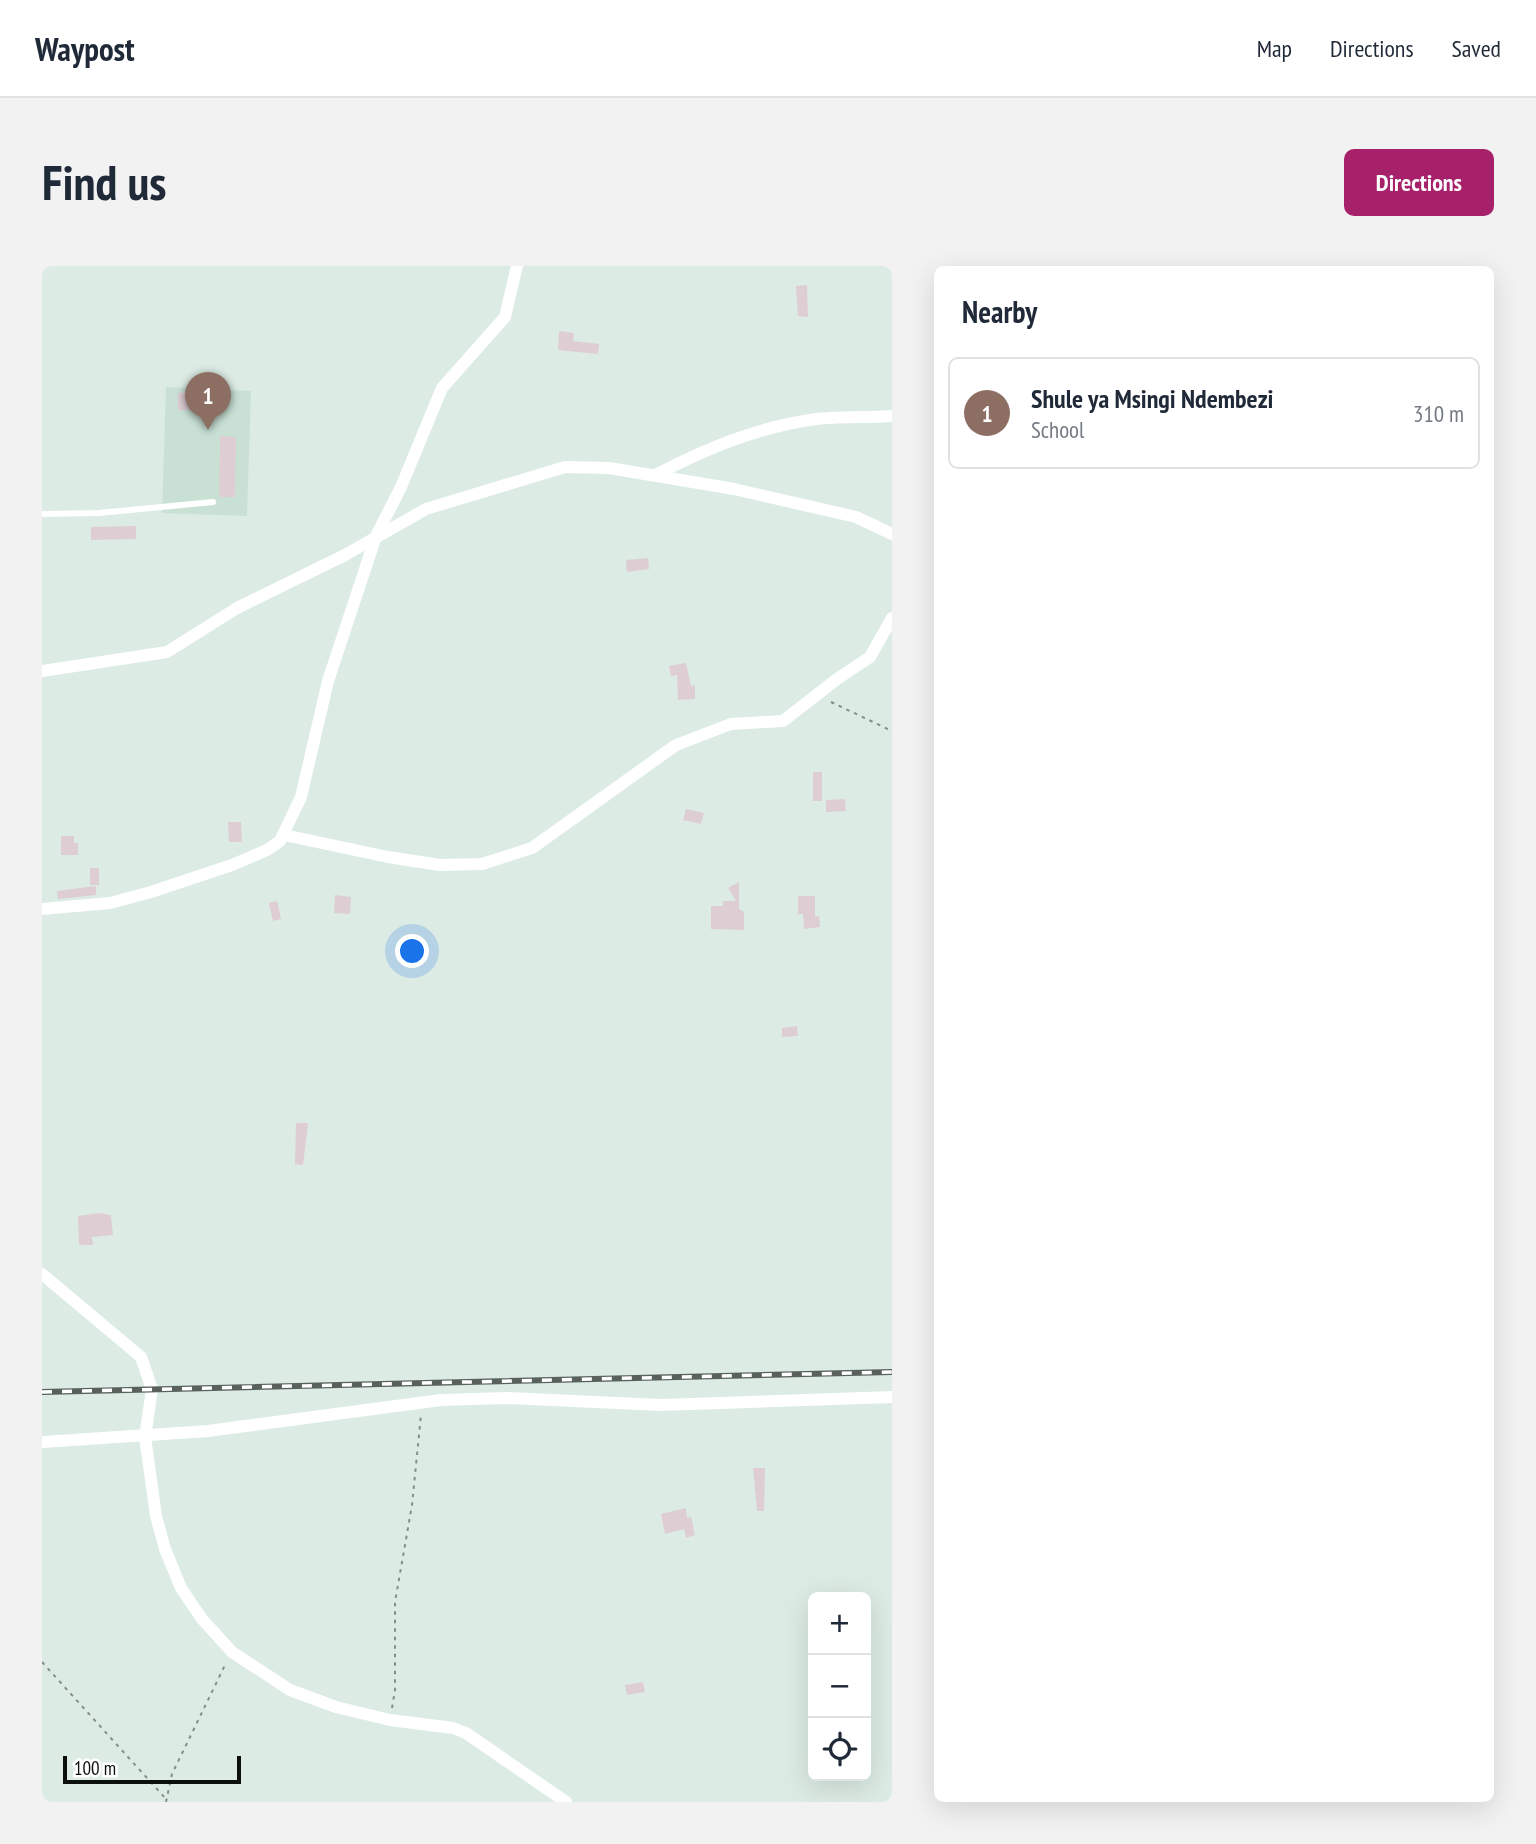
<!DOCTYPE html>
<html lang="en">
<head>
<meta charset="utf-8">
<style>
  body { margin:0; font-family:"PT Sans Narrow",sans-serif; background:#f2f2f3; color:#1f2937 }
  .controls { position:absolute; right:21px; bottom:21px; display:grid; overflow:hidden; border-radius:10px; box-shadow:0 7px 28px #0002 }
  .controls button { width:63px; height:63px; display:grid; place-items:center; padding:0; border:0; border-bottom:2px solid #e0e1e3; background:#fff; color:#1f2937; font:35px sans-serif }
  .scale { position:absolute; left:21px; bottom:18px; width:178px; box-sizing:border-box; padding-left:7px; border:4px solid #0b100d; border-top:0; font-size:19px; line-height:24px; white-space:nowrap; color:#0b100d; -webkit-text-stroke:5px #fff; paint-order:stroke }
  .you { position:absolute; left:371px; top:686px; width:24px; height:24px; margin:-18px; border:5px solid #fff; border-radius:50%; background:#1a73e8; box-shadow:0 0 0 10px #1a73e833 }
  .badge { display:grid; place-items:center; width:46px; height:46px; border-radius:50%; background:#a7216a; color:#fff; font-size:23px; font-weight:700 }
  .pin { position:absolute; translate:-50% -58px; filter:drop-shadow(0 2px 4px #0008) }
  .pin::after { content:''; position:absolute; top:37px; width:24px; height:21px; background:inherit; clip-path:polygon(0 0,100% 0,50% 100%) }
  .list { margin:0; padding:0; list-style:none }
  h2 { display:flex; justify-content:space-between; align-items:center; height:91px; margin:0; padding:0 28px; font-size:30px }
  h2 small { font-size:23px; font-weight:400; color:#747a83 }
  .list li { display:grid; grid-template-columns:46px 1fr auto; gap:21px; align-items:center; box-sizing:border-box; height:112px; margin:0 14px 14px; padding:0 14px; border:2px solid #e0e1e3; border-radius:10px }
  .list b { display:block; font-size:26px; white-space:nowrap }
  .list p { margin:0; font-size:23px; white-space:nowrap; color:#747a83 }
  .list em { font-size:23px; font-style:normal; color:#747a83 }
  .icon { flex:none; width:38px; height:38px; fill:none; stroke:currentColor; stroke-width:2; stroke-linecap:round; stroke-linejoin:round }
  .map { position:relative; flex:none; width:850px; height:1536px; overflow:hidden; border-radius:10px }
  header { display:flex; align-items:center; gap:42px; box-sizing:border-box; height:98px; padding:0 35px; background:#fff; border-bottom:2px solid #e0e1e3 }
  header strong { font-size:33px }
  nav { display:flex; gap:38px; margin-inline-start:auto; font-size:24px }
  .intro { display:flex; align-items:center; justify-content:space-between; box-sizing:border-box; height:168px; padding:0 42px }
  h1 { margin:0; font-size:49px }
  .button { padding:18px 32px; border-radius:10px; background:#a7216a; color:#fff; font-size:24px; font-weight:700 }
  main { display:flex; gap:42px; padding:0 42px }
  aside { flex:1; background:#fff; border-radius:10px; box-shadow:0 7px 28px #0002 }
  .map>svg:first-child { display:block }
  .built { fill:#c9e1d5 }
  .building { fill:#deced4 }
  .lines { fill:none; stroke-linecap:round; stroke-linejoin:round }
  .path { stroke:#848f8a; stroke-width:2; stroke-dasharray:3.5 5; stroke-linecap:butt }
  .lane { stroke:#fff; stroke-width:6 }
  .street { stroke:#fff; stroke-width:12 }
  .rail-casing { stroke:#59615d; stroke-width:6 }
  .rail { stroke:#fff; stroke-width:3.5; stroke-dasharray:10; stroke-linecap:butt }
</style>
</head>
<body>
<header>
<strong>Waypost</strong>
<nav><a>Map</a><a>Directions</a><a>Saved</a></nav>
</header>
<div class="intro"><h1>Find us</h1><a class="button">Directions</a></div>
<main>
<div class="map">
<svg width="850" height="1536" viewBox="0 0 850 1536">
  <rect width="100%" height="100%" fill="#dcebe4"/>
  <polygon class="built" points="124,121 209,125 205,250 120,247"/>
  <g class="building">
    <polygon points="765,19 766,51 756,50 754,20"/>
    <polygon points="517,65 532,67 531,75 557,78 556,88 516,84"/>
    <polygon points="136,127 181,127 181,143 136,144"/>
    <polygon points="178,170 194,171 193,231 177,231"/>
    <polygon points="94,260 94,273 49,274 49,261"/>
    <polygon points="606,292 607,303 585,306 584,294"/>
    <polygon points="644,397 649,420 653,419 653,433 636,434 635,409 629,410 627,400"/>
    <rect x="771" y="506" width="9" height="29"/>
    <polygon points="803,533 804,545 784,546 784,534"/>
    <polygon points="644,543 662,547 659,558 641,554"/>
    <polygon points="186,556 199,556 200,576 187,576"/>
    <polygon points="19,570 32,570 32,577 36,577 36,589 19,589"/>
    <rect x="48" y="602" width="9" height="17"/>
    <polygon points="697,616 697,643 702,646 702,664 669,663 669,640 681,640 681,635 694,635 686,622"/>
    <polygon points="54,620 54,629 16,633 15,625"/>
    <polygon points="293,629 309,631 308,648 292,647"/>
    <polygon points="756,630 773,630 773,651 777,650 778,661 762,663 761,648 756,648"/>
    <polygon points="235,635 239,653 231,655 227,637"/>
    <polygon points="755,760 756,770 740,771 740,762"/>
    <polygon points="254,857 266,857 261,899 253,898"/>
    <polygon points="57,947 69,949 71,969 50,971 51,979 37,979 36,950"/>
    <polygon points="711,1202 723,1202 722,1245 715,1245"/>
    <polygon points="644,1242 645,1252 649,1251 653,1269 644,1272 642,1263 623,1268 619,1248"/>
    <polygon points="601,1416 603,1426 585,1429 583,1419"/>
  </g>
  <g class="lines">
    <g class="path">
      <polyline points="789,436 850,465"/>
      <polyline points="0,1396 124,1533"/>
      <polyline points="350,1442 353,1424 353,1336 370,1239 379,1149"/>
      <polyline points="124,1536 130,1508 184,1397"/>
    </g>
    <polyline class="lane" points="0,248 57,247 171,236"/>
    <g class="street">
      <path d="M615 208C664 183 713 162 768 154 795 150 823 152 850 150"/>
      <polyline points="0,405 125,386 195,342 303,289 384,243 523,201 567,202 692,223 814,251 850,268"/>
      <polyline points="242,569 346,591 398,599 440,598 490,582 634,479 689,458 741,455 795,413 828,391 850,352"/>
      <polyline points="0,643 68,637 109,626 190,599 225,584 238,575 259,531 286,415 334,270 359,221 400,122 463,51 475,0"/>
      <polyline points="0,1008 99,1091 110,1123 103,1171 114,1250 123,1283 139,1322 160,1353 190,1386 248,1424 294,1441 348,1454 411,1462 424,1467 524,1536"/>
      <polyline points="0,1176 166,1165 399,1134 465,1132 619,1139 850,1131"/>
    </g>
    <defs>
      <polyline id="rail" points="0,1126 850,1106"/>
    </defs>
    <use href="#rail" class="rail-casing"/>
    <use href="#rail" class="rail"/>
  </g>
</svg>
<div class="controls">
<button>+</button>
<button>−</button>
<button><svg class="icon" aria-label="locate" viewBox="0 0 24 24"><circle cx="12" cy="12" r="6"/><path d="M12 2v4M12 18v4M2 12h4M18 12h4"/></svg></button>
</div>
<div class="scale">100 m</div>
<div class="you"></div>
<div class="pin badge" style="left:166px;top:164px;background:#8d6e63">1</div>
</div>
<aside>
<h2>Nearby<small></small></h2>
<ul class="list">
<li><span class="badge" style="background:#8d6e63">1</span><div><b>Shule ya Msingi Ndembezi</b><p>School</p></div><em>310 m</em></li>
</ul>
</aside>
</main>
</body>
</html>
